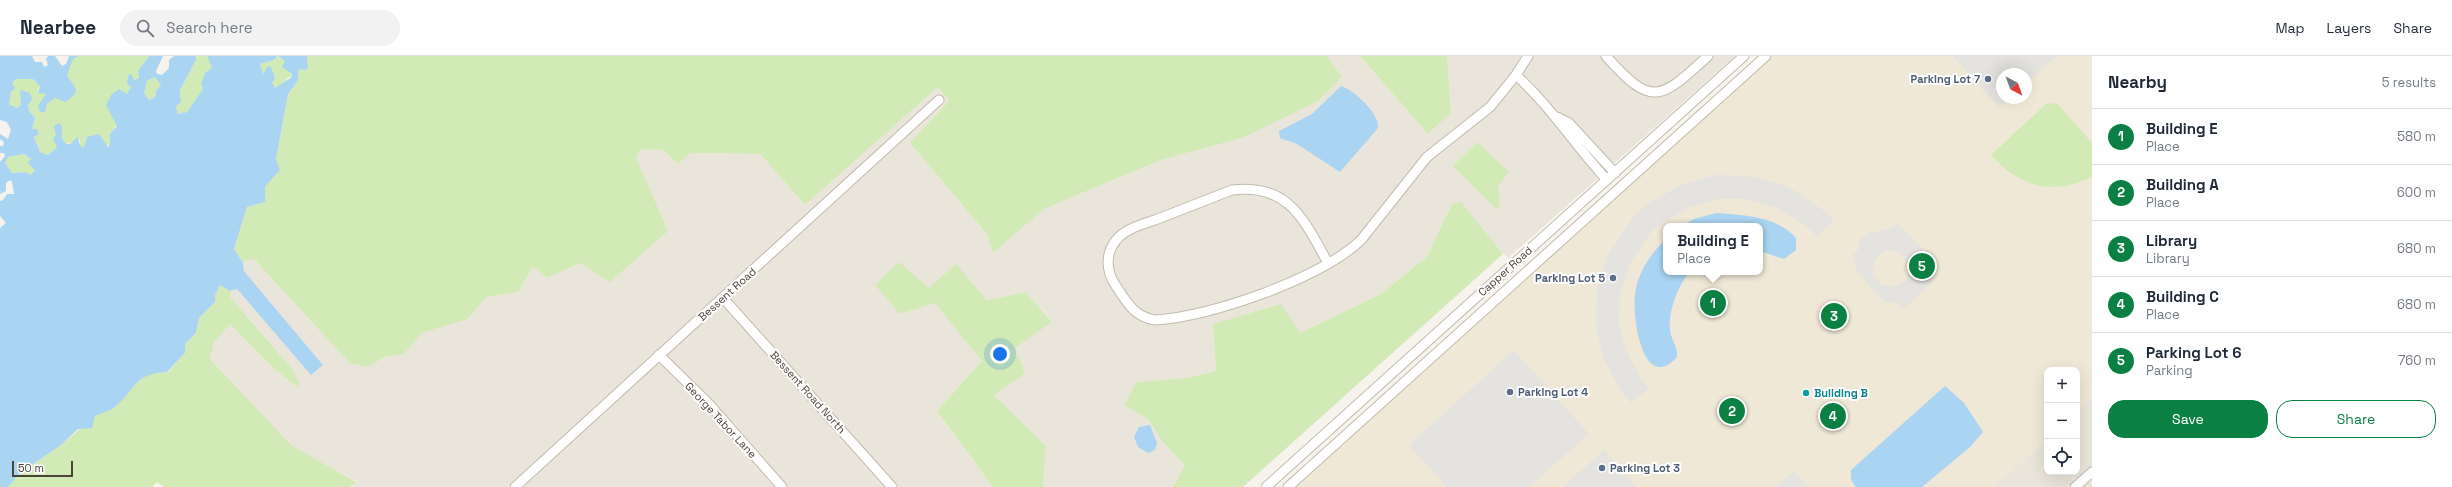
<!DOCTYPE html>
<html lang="en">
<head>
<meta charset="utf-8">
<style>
  body { margin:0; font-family:"Space Grotesk",sans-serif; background:#f2f2f3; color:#1f2937 }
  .controls { position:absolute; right:12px; bottom:12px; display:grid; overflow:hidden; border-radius:8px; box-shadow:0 4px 16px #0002 }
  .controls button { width:36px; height:36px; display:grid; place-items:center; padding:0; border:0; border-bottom:1px solid #e0e1e3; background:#fff; color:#1f2937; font:20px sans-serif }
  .compass { position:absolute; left:1996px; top:12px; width:36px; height:36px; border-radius:50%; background:#fff; box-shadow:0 4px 16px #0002; rotate:139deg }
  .scale { position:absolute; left:12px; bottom:10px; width:61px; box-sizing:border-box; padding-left:4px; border:2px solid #4b4439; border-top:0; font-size:11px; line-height:14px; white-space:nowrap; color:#4b4439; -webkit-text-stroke:3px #fff; paint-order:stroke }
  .you { position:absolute; left:1000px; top:298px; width:14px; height:14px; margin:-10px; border:3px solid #fff; border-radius:50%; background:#1a73e8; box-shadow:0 0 0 6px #1a73e833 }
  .badge { display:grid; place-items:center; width:26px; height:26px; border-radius:50%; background:#0b8043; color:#fff; font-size:13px; font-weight:700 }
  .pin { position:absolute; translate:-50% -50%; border:2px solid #fff; box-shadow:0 1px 4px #0006 }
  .popup { position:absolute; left:1663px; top:167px; width:100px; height:52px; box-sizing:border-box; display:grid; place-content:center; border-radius:8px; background:#fff; filter:drop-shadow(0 1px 3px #0005); font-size:13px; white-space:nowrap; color:#747a83 }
  .popup b { font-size:15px; color:#1f2937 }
  .popup::after { content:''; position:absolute; left:50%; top:100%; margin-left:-8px; border:8px solid transparent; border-top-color:#fff }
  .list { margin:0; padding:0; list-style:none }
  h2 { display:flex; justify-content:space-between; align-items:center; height:52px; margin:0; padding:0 16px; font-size:17px }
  h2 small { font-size:13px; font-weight:400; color:#747a83 }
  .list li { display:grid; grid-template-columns:26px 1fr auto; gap:12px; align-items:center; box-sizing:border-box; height:56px; padding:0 16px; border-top:1px solid #e0e1e3 }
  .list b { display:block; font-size:15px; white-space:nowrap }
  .list p { margin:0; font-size:13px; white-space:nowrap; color:#747a83 }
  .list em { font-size:13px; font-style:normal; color:#747a83 }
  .actions { display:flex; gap:8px; padding:12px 16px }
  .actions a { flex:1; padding:9px 0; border:1px solid #0b8043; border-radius:16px; text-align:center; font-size:14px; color:#0b8043 }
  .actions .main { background:#0b8043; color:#fff }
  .icon { flex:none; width:22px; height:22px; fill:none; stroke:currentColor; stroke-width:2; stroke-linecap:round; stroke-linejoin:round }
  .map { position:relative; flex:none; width:2092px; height:431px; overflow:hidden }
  header { display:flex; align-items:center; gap:24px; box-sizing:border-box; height:56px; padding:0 20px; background:#fff; border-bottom:1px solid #e0e1e3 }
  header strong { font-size:19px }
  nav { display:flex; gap:22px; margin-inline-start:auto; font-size:14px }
  .search { width:280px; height:36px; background:#f2f2f3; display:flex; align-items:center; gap:10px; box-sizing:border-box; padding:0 14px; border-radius:22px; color:#747a83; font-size:15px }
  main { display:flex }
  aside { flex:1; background:#fff }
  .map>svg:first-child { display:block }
  .residential { fill:#eae5da }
  .education { fill:#efe8d6; fill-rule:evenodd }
  .green { fill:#d2eab5 }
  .parking { fill:#e5e3e0; fill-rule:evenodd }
  .water { fill:#a9d4f2; fill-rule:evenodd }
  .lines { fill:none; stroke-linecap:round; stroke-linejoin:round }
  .minor-casing { stroke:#c2bbae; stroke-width:11 }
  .minor { stroke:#fff; stroke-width:9 }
  .service-dot { fill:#5c6f8a; stroke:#fff; stroke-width:1.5 }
  .culture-dot { fill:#0f9aa8; stroke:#fff; stroke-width:1.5 }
  .labels { text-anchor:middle; stroke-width:4; stroke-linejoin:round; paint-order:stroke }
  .service-label { font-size:11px; font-weight:bold; fill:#4e5e75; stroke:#fff; text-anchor:end }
  .street-label { font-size:11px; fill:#4b4439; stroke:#fff }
  .culture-label { font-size:11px; font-weight:bold; fill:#0d838f; stroke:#fff; text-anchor:start }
</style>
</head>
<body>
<header>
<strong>Nearbee</strong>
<div class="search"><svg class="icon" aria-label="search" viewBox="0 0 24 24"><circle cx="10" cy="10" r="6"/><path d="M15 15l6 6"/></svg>Search here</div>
<nav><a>Map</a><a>Layers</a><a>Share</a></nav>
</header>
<main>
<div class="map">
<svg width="2092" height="431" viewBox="0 0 2092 431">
  <rect width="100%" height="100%" fill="#f6f3ec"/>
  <g class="residential">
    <polygon points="1327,0 1360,0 1428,78 1451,57 1447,0 1735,0 1508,202 1453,148 1427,201 1379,239 1300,277 1213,268 1216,315 1187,322 1136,326 1126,349 1148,363 1162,385 1185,409 1173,431 1043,431 1046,390 994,339 1015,292 1052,265 1026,236 987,244 956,209 900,258 935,246 982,305 937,355 993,431 350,431 356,425 291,390 210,303 214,287 230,268 271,310 297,331 294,315 231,242 230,235 237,233 311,318 323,309 244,215 243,207 246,204 255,204 368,311 385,301 404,298 422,277 468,263 486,241 518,236 533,211 547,222 581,207 668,175 636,101 642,93 663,94 678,108 691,97 760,98 805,149 938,31 949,45 910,87 987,178 993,197 1044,153 1161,104 1242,82 1342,21"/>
    <polygon points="2092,343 2092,431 1993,431 2047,383 2047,416 2077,416 2077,356"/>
  </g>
  <path class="education" d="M1767 0H2092V343L2077 356V314H2047V383L1993 431H1289ZM2002 18H2026V42H2002ZM1666 170H1760V216H1666Z"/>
  <g class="green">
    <path d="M79 0H149L138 15 139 22 133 24C127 42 122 64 110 78L111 89 80 91V83L66 88 56 79 57 91 48 99 40 96 34 81 39 78 37 73H32L35 62 29 55 28 49H21L17 52 9 48 12 27 16 23H33L40 30 37 35 46 38 42 47 47 48 55 42 73 2Z"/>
    <polygon points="195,0 207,0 212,12 205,17 201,27 203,33 187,56 178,58 176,50 181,46 180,34 197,2"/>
    <polygon points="277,0 285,5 292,21 288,21 284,27 275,32 263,18 260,8 274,4"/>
    <polygon points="307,0 1327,0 1342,21 1318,45 1242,82 1161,104 1044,153 993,197 987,178 910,87 949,45 938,31 805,149 760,98 691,97 678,108 663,94 642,93 636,101 668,175 610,226 581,207 547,222 533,211 518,236 486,241 468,263 422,277 404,298 385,301 368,311 350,307 255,204 246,204 243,207 234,193 247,151 265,146 265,131 280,114 276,103 288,38 298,24 299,13"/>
    <polygon points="1360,0 1447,0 1451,57 1428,78"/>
    <polygon points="155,21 161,29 156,35 155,41 149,44 144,37 147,25"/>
    <path d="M2047 47 2058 48 2092 87V121C2052 140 2020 131 1991 99Z"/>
    <polygon points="1477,86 1509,116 1498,130 1500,147 1497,154 1453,110"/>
    <polygon points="24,98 31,103 35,114 31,119 26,116 12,117 5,107 8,101"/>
    <polygon points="1461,146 1503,198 1243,431 1173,431 1185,409 1162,385 1148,363 1125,349 1136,326 1187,322 1216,315 1213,268 1281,248 1300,277 1379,239 1427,201 1452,148"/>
    <polygon points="899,206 929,232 956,208 987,244 1026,236 1052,266 1015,292 1025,317 994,339 1046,390 1043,431 993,431 937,355 982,305 935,247 900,258 875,229"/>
    <polygon points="220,229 230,235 231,242 294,315 299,328 297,331 271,310 230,268 214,287 210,303 291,389 356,426 350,431 164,431 157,426 152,431 8,431 20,417 61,389 95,360 115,351 131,331 150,317 168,316 185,297 185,288 196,277 199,262 215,246 215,239"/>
  </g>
  <g class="parking">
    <polygon points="1953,0 2057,0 2026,27 2026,18 2002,18 2002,42 2010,42 1999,51"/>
    <polygon points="1715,119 1751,120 1789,131 1823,154 1834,165 1817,181 1808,171 1779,153 1748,143 1718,143 1690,151 1662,167 1651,176 1629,209 1620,238 1619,270 1626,294 1640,321 1649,332 1631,347 1620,334 1604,303 1596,273 1597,234 1608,199 1633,161 1649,147 1681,129"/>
    <path d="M1898 167 1936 208 1930 214 1931 220 1935 224 1903 253 1898 247 1884 246 1856 214 1853 199 1858 194 1859 185 1868 177 1893 172ZM1887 194 1899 196 1909 207 1908 220 1904 226 1893 231 1880 228 1873 218 1874 205 1881 197Z"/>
    <polygon points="1514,294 1589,378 1529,431 1447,431 1409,389"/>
    <polygon points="1604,394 1637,431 1563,431"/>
    <polygon points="1794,415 1808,431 1776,431"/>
  </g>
  <g class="water">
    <path d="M0 0H32L35 6H42L44 11 48 9 46 3 48 0H55L62 10 66 8 69 0H79L73 3 67 19 76 33 75 38 66 46 55 42 47 48 45 56H40L38 50 46 38 38 37 40 30 33 23H16L12 27 15 32 11 36 9 48 17 52 21 49 20 34 30 37 32 43 28 49 29 55 35 62 32 73H37L39 78 34 81 40 96 48 99 57 91 53 83 56 79 54 70 59 67 62 71V83L66 88H70L78 81 80 90 84 91 87 81 99 78 108 91 110 89V78L117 70 106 49 111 39 119 33 127 38 131 31 127 28 128 20 131 18 134 24 139 22 138 15 149 0H163L156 15 157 18 162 19 169 12V4L174 0H195L197 2 180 34 181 46 176 50 178 58 187 56 203 33 201 27 205 17 212 12 207 0H277L274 4 260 8 263 18 268 10 271 11 275 22 272 27 275 32 292 21 291 17 282 11 285 5 278 0H307L308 11 306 14 299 13 298 24 288 38 276 103 280 114 265 131V146L247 151 234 193 243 207 244 215 323 309 311 319 237 233 230 235 220 229 215 239V246L199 262 196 277 185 288V297L167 316C133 318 137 332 115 351 110 355 101 357 95 360L92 372 78 373 61 389 20 417 8 431H0V172L6 167 0 160V145L3 144 7 138H14L12 126 10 124 6 127V135L0 138V106L5 100 4 97H0V90H3L4 86 0 83V78L8 83 11 74 7 66 0 64ZM155 21 161 29 156 35 155 41 149 44 144 37 147 25ZM24 98 31 103 28 107 35 114 31 119 26 116 12 117 5 107 8 101Z"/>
    <path d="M1341 30C1353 33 1381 59 1378 72L1340 116 1297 88 1280 82 1279 75 1312 58Z"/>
    <path d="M1716 157C1743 159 1777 160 1796 182V194L1784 203 1760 195V170H1682L1694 163Z"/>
    <path d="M1666 183V216H1690C1678 228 1668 257 1670 274 1671 284 1678 290 1677 301 1642 339 1632 259 1635 238 1638 216 1651 197 1666 183Z"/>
    <polygon points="1945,330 1964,347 1983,376 1970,391 1922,431 1856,431 1851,424 1851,414"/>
    <polygon points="1150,369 1157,387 1155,394 1148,397 1138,391 1134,381 1139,371"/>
  </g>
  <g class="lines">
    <defs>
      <g id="minor">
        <path d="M1606 0C1652 52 1660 44 1708 0"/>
        <path d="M1516 19C1551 51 1575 89 1607 124"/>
        <polyline points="1557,61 1569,67 1615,117"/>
        <path d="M1328 207C1304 164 1289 127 1232 134 1206 144 1180 154 1155 164 1143 168 1128 172 1119 181 1105 195 1105 214 1116 230 1127 247 1135 261 1155 264 1211 261 1321 222 1361 184L1427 101 1490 51 1516 19 1528 0"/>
        <polyline points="723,242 892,431"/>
        <polyline points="659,299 709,348 782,431"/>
        <polyline points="515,431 939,44"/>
        <polyline points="1266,431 1744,0"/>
        <polyline points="1288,431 1766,0"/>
        <polyline points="2075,431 2092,416"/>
      </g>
    </defs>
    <use href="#minor" class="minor-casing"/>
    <use href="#minor" class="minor"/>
  </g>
  <g class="service-dot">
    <circle cx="1988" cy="23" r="4"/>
    <circle cx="1613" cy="222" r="4"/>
    <circle cx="1510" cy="336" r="4"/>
    <circle cx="1602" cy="412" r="4"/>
  </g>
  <circle class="culture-dot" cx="1806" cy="337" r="4"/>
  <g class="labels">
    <g class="service-label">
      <text x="1980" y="27">Parking Lot 7</text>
      <text x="1605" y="226">Parking Lot 5</text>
      <text x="1518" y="340" text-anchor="start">Parking Lot 4</text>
      <text x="1610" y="416" text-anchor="start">Parking Lot 3</text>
    </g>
    <g class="street-label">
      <text transform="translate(1505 215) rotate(-42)" y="4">Capper Road</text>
      <text transform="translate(727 238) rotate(-42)" y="4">Bessent Road</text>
      <text transform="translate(808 336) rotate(48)" y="4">Bessent Road North</text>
      <text transform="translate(721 364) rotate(47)" y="4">George Tabor Lane</text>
    </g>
    <g class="culture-label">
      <text x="1814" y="341">Building B</text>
    </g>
  </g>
</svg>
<div class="controls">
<button>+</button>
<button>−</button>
<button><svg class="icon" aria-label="locate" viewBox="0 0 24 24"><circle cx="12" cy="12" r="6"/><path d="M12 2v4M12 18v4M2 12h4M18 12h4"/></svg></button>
</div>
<svg class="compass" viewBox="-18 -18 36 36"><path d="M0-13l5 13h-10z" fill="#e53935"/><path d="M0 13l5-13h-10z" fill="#747a83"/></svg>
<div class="scale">50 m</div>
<div class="you"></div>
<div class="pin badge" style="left:1713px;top:247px">1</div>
<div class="popup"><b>Building E</b>Place</div>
<div class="pin badge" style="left:1732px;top:355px">2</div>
<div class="pin badge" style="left:1834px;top:260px">3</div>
<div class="pin badge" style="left:1833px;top:360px">4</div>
<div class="pin badge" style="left:1922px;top:210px">5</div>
</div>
<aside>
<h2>Nearby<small>5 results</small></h2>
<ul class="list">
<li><span class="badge">1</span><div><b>Building E</b><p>Place</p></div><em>580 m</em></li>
<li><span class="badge">2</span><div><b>Building A</b><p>Place</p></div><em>600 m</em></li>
<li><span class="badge">3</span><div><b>Library</b><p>Library</p></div><em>680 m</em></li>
<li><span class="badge">4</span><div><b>Building C</b><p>Place</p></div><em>680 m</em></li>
<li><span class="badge">5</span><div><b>Parking Lot 6</b><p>Parking</p></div><em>760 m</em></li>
</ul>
<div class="actions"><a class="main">Save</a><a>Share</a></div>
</aside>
</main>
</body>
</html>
